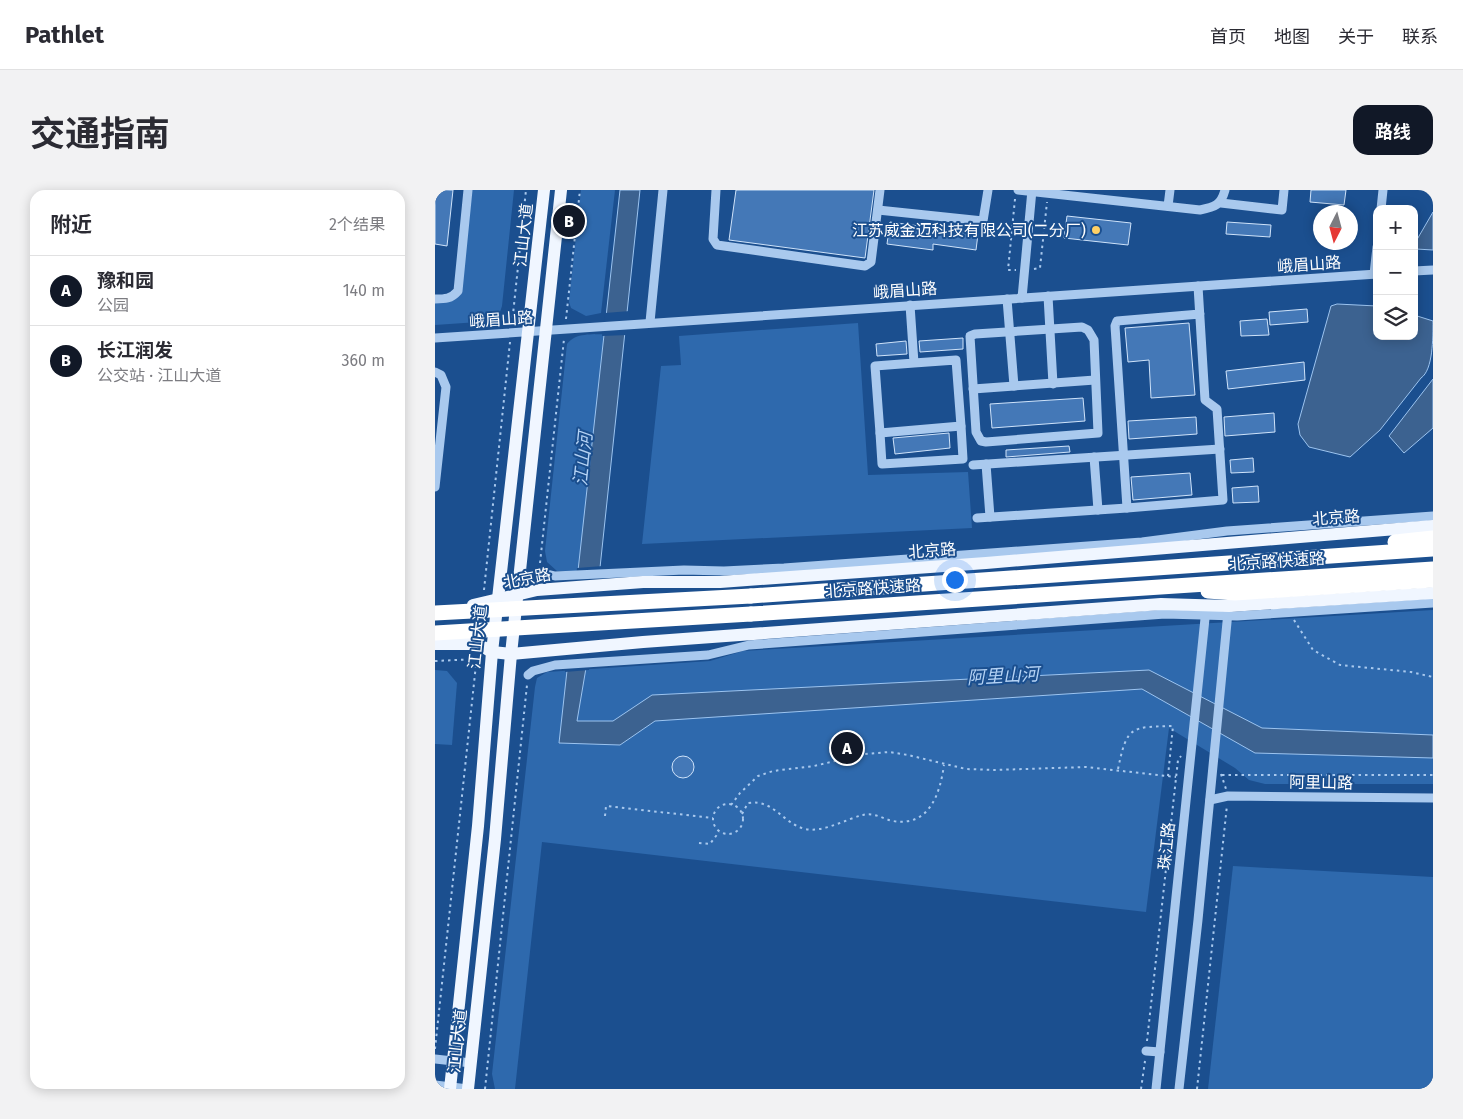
<!DOCTYPE html>
<html lang="zh">
<head>
<meta charset="utf-8">
<style>
  body { margin:0; font-family:"Fira Sans","Noto Sans SC",sans-serif; background:#f2f2f3; color:#2b2b33 }
  .controls { position:absolute; right:15px; top:15px; display:grid; overflow:hidden; border-radius:10px; box-shadow:0 2px 12px #0003 }
  .controls button { width:45px; height:45px; display:grid; place-items:center; padding:0; border:0; border-bottom:1px solid #e1e1e2; background:#fff; color:#2b2b33; font:25px sans-serif }
  .compass { position:absolute; left:878px; top:15px; width:45px; height:45px; border-radius:50%; background:#fff; box-shadow:0 2px 12px #0003; rotate:186deg }
  .you { position:absolute; left:519px; top:389px; width:18px; height:18px; margin:-12px; border:4px solid #fff; border-radius:50%; background:#1a73e8; box-shadow:0 0 0 8px #1a73e833 }
  .badge { display:grid; place-items:center; width:32px; height:32px; border-radius:50%; background:#111827; color:#fff; font-size:16px; font-weight:700 }
  .pin { position:absolute; translate:-50% -50%; border:2px solid #fff; box-shadow:0 1px 5px #0006 }
  .list { margin:0; padding:0; list-style:none }
  h2 { display:flex; justify-content:space-between; align-items:center; height:65px; margin:0; padding:0 20px; font-size:21px }
  h2 small { font-size:16px; font-weight:400; color:#7c7c81 }
  .list li { display:grid; grid-template-columns:32px 1fr auto; gap:15px; align-items:center; box-sizing:border-box; height:70px; padding:0 20px; border-top:1px solid #e1e1e2 }
  .list b { display:block; font-size:19px; white-space:nowrap }
  .list p { margin:0; font-size:16px; white-space:nowrap; color:#7c7c81 }
  .list em { font-size:16px; font-style:normal; color:#7c7c81 }
  .icon { flex:none; width:28px; height:28px; fill:none; stroke:currentColor; stroke-width:2; stroke-linecap:round; stroke-linejoin:round }
  .map { position:relative; flex:none; width:998px; height:899px; overflow:hidden; border-radius:15px }
  header { display:flex; align-items:center; gap:30px; box-sizing:border-box; height:70px; padding:0 25px; background:#fff; border-bottom:1px solid #e1e1e2 }
  header strong { font-size:24px }
  nav { display:flex; gap:28px; margin-inline-start:auto; font-size:18px }
  .intro { display:flex; align-items:center; justify-content:space-between; box-sizing:border-box; height:120px; padding:0 30px }
  h1 { margin:0; font-size:35px }
  .button { padding:12px 22px; border-radius:15px; background:#111827; color:#fff; font-size:18px; font-weight:700 }
  main { display:flex; gap:30px; padding:0 30px }
  aside { flex:1; background:#fff; border-radius:15px; box-shadow:0 2px 12px #0003 }
  .map>svg:first-child { display:block }
  .green { fill:#2e69ad }
  .water { fill:#3c6290; stroke:#9cc4f0 }
  .pier { fill:#1b4f8f }
  .building { fill:#4478b7; stroke:#cfe3fa }
  .lines { fill:none; stroke-linecap:round; stroke-linejoin:round }
  .path { stroke:#a9c9ee; stroke-width:2; stroke-dasharray:2.5 4; stroke-linecap:butt }
  .minor { stroke:#a9c9ee; stroke-width:9 }
  .major { stroke:#f0f6ff; stroke-width:12 }
  .highway { stroke:#fff; stroke-width:15 }
  .highway-bridge { stroke:#fff; stroke-width:15 }
  .poi-dot { fill:#ffd166; stroke:#1b4f8f; stroke-width:2 }
  .labels { text-anchor:middle; stroke-width:4; stroke-linejoin:round; paint-order:stroke }
  .poi-label { font-size:16px; fill:#fff; stroke:#1b4f8f; text-anchor:end }
  .street-label { font-size:16px; fill:#fff; stroke:#1b4f8f }
  .water-label { font-size:18px; font-style:italic; fill:#b5d3f5; stroke:#1b4f8f }
</style>
</head>
<body>
<header>
<strong>Pathlet</strong>
<nav><a>首页</a><a>地图</a><a>关于</a><a>联系</a></nav>
</header>
<div class="intro"><h1>交通指南</h1><a class="button">路线</a></div>
<main>
<aside>
<h2>附近<small>2个结果</small></h2>
<ul class="list">
<li><span class="badge">A</span><div><b>豫和园</b><p>公园</p></div><em>140 m</em></li>
<li><span class="badge">B</span><div><b>长江润发</b><p>公交站 · 江山大道</p></div><em>360 m</em></li>
</ul>
</aside>
<div class="map">
<svg width="998" height="899" viewBox="0 0 998 899">
  <rect width="100%" height="100%" fill="#1b4f8f"/>
  <g class="green">
    <polygon points="37,0 79,0 67,116 64,125 58,131 0,135 0,112 16,110 26,104"/>
    <polygon points="146,0 180,0 166,123 151,126 136,118 134,112"/>
    <polygon points="423,133 433,285 533,282 537,338 207,354 226,176 246,175 244,146"/>
    <path d="M170 144 144 382 122 381 112 372 110 361 132 154C141 142 157 145 170 144Z"/>
    <polygon points="998,420 998,594 830,594 814,590 800,578 734,538 711,722 107,652 80,899 60,899 57,884 100,497 102,488 112,482 275,471 308,461"/>
    <polygon points="0,480 12,481 22,493 17,555 0,554"/>
    <polygon points="798,676 998,687 998,899 773,899"/>
  </g>
  <g class="water">
    <polygon points="185,0 205,0 160,425 142,531 178,531 217,505 714,480 827,538 998,545 998,568 820,563 707,499 220,531 185,555 124,553"/>
    <polygon points="998,22 998,60 981,59 980,53"/>
    <path d="M902 114 942 116V146H979V125L998 131C998 148 998 180 986 188L945 240 915 267 874 257 865 245 863 234 896 116Z"/>
    <polygon points="998,189 998,238 969,263 954,246"/>
  </g>
  <g class="pier">
    <polygon points="195,121 192,145 167,146 170,123"/>
    <polygon points="168,376 154,480 130,482 142,378"/>
  </g>
  <g class="building">
    <polygon points="0,0 18,0 12,56 0,54"/>
    <polygon points="301,0 439,0 430,68 294,50"/>
    <polygon points="876,0 911,0 909,15 875,12"/>
    <polygon points="632,26 696,33 693,55 629,48"/>
    <polygon points="455,32 543,44 541,60 498,54 498,60 452,54"/>
    <polygon points="792,32 836,35 835,47 791,44"/>
    <polygon points="872,119 873,132 835,135 834,122"/>
    <polygon points="832,129 834,145 806,146 805,131"/>
    <polygon points="754,133 760,205 716,208 714,170 693,172 690,138"/>
    <polygon points="528,148 528,159 485,162 484,151"/>
    <polygon points="471,151 472,164 442,166 441,154"/>
    <polygon points="869,172 870,190 793,199 791,181"/>
    <polygon points="648,208 650,231 557,238 555,214"/>
    <polygon points="839,223 840,242 790,246 789,227"/>
    <polygon points="761,227 762,244 694,249 693,231"/>
    <polygon points="514,243 515,258 460,264 458,248"/>
    <polygon points="634,256 635,262 571,267 571,260"/>
    <polygon points="818,268 819,282 796,283 795,270"/>
    <polygon points="755,283 757,305 698,310 696,287"/>
    <polygon points="823,296 824,312 798,313 797,298"/>
    <circle cx="248" cy="577" r="11"/>
  </g>
  <g class="lines">
    <g class="path">
      <polyline points="580,9 573,80 581,80"/>
      <polyline points="599,79 605,78 612,12"/>
      <polyline points="131,129 145,0"/>
      <polyline points="77,134 91,0"/>
      <polyline points="105,373 129,149"/>
      <polyline points="49,400 75,152"/>
      <polyline points="859,430 878,460 905,475 976,482 998,487"/>
      <polyline points="0,471 42,469"/>
      <path d="M683 579C692 536 695 537 738 536L733 586"/>
      <polyline points="786,584 791,599"/>
      <polyline points="787,585 998,585"/>
      <circle cx="293" cy="629" r="15"/>
      <polyline points="296,615 305,603 323,586 338,581 379,576 430,564 454,562 473,565 531,579 559,580 651,577 741,587"/>
      <path d="M307 624 313 613C339 609 347 633 370 639 388 643 411 629 428 625 439 622 448 629 458 631 495 637 505 603 509 575"/>
      <polyline points="170,626 171,616 278,628"/>
      <polyline points="264,653 275,654 284,642"/>
      <polyline points="712,851 743,570 746,566"/>
      <polyline points="0,859 42,465"/>
      <polyline points="50,899 92,495"/>
      <polyline points="706,899 710,871"/>
      <polyline points="762,899 792,615"/>
    </g>
    <g class="minor">
      <polyline points="281,0 278,49 282,55 430,76 436,72 445,0"/>
      <path d="M583 0 765 20C780 17 786 15 790 0"/>
      <polyline points="786,13 847,20 849,0"/>
      <polyline points="733,16 735,0"/>
      <polyline points="946,19 948,0"/>
      <polyline points="443,20 548,31 553,0"/>
      <polyline points="979,81 998,80"/>
      <polyline points="939,84 942,57"/>
      <polyline points="763,96 770,210 782,219 788,310 692,318 680,136 682,131 765,124"/>
      <polyline points="613,106 618,194"/>
      <polyline points="587,108 597,0"/>
      <path d="M0 109C10 109 16 109 23 101L33 0"/>
      <polyline points="572,109 579,196"/>
      <polyline points="475,115 479,173 521,170 526,236 445,243 440,176 479,173"/>
      <polyline points="215,132 228,0"/>
      <polygon points="647,137 653,140 659,150 663,243 551,252 546,251 541,242 535,146 540,144"/>
      <polyline points="0,148 942,84"/>
      <polyline points="0,182 6,185 11,197 0,297"/>
      <polyline points="538,199 660,190"/>
      <polyline points="445,243 447,274 528,269 526,236"/>
      <polyline points="659,267 663,320"/>
      <polyline points="551,274 555,327"/>
      <polyline points="538,275 785,259"/>
      <polyline points="542,328 692,318"/>
      <polyline points="104,382 120,386 249,380 289,381 349,378 707,352 792,341 998,326"/>
      <polyline points="93,485 98,481 120,475 273,465 314,455 730,424 802,426 998,413"/>
      <polyline points="775,610 793,606 998,608"/>
      <polyline points="711,861 725,862"/>
      <polyline points="0,869 36,873"/>
      <polyline points="0,895 33,899"/>
      <polyline points="721,899 771,419"/>
      <polyline points="744,899 763,730 793,422"/>
    </g>
    <g class="major">
      <polyline points="38,415 102,400 208,392 285,392 551,373 998,336"/>
      <polyline points="0,454 43,454 57,462 76,464 208,452 726,414 794,416 998,403"/>
      <polyline points="15,899 43,636 57,462 109,0"/>
      <polyline points="33,899 60,649 76,464 126,0"/>
    </g>
    <g class="highway">
      <polyline points="960,352 998,348"/>
      <polyline points="773,401 800,403 998,390"/>
      <polyline points="316,406 998,359"/>
      <polyline points="316,424 998,379"/>
    </g>
    <g class="highway-bridge">
      <polyline points="0,423 316,406"/>
      <polyline points="0,443 316,424"/>
    </g>
  </g>
  <circle class="poi-dot" cx="661" cy="40" r="5"/>
  <g class="labels">
    <g class="poi-label">
      <text x="651" y="46">江苏威金迈科技有限公司(二分厂)</text>
    </g>
    <g class="street-label">
      <text transform="translate(88 45) rotate(-84)" y="6">江山大道</text>
      <text transform="translate(874 74) rotate(-4)" y="6">峨眉山路</text>
      <text transform="translate(470 100) rotate(-4)" y="6">峨眉山路</text>
      <text transform="translate(66 129) rotate(-4)" y="6">峨眉山路</text>
      <text transform="translate(901 327) rotate(-4)" y="6">北京路</text>
      <text transform="translate(497 360) rotate(-4)" y="6">北京路</text>
      <text transform="translate(842 371) rotate(-4)" y="6">北京路快速路</text>
      <text transform="translate(92 388) rotate(-11)" y="6">北京路</text>
      <text transform="translate(438 398) rotate(-4)" y="6">北京路快速路</text>
      <text transform="translate(42 447) rotate(-84)" y="6">江山大道</text>
      <text transform="translate(886 592) rotate(1)" y="6">阿里山路</text>
      <text transform="translate(731 656) rotate(-84)" y="6">珠江路</text>
      <text transform="translate(22 851) rotate(-84)" y="6">江山大道</text>
    </g>
    <g class="water-label">
      <text transform="translate(148 269) rotate(-84)" y="6">江山河</text>
      <text transform="translate(568 486) rotate(-3)" y="6">阿里山河</text>
    </g>
  </g>
</svg>
<div class="controls">
<button>+</button>
<button>−</button>
<button><svg class="icon" aria-label="layers" viewBox="0 0 24 24"><path d="M12 4l9 5-9 5-9-5zM3 14l9 5 9-5"/></svg></button>
</div>
<svg class="compass" viewBox="-18 -18 36 36"><path d="M0-13l5 13h-10z" fill="#e53935"/><path d="M0 13l5-13h-10z" fill="#7c7c81"/></svg>
<div class="you"></div>
<div class="pin badge" style="left:412px;top:558px">A</div>
<div class="pin badge" style="left:134px;top:31px">B</div>
</div>
</main>
</body>
</html>
